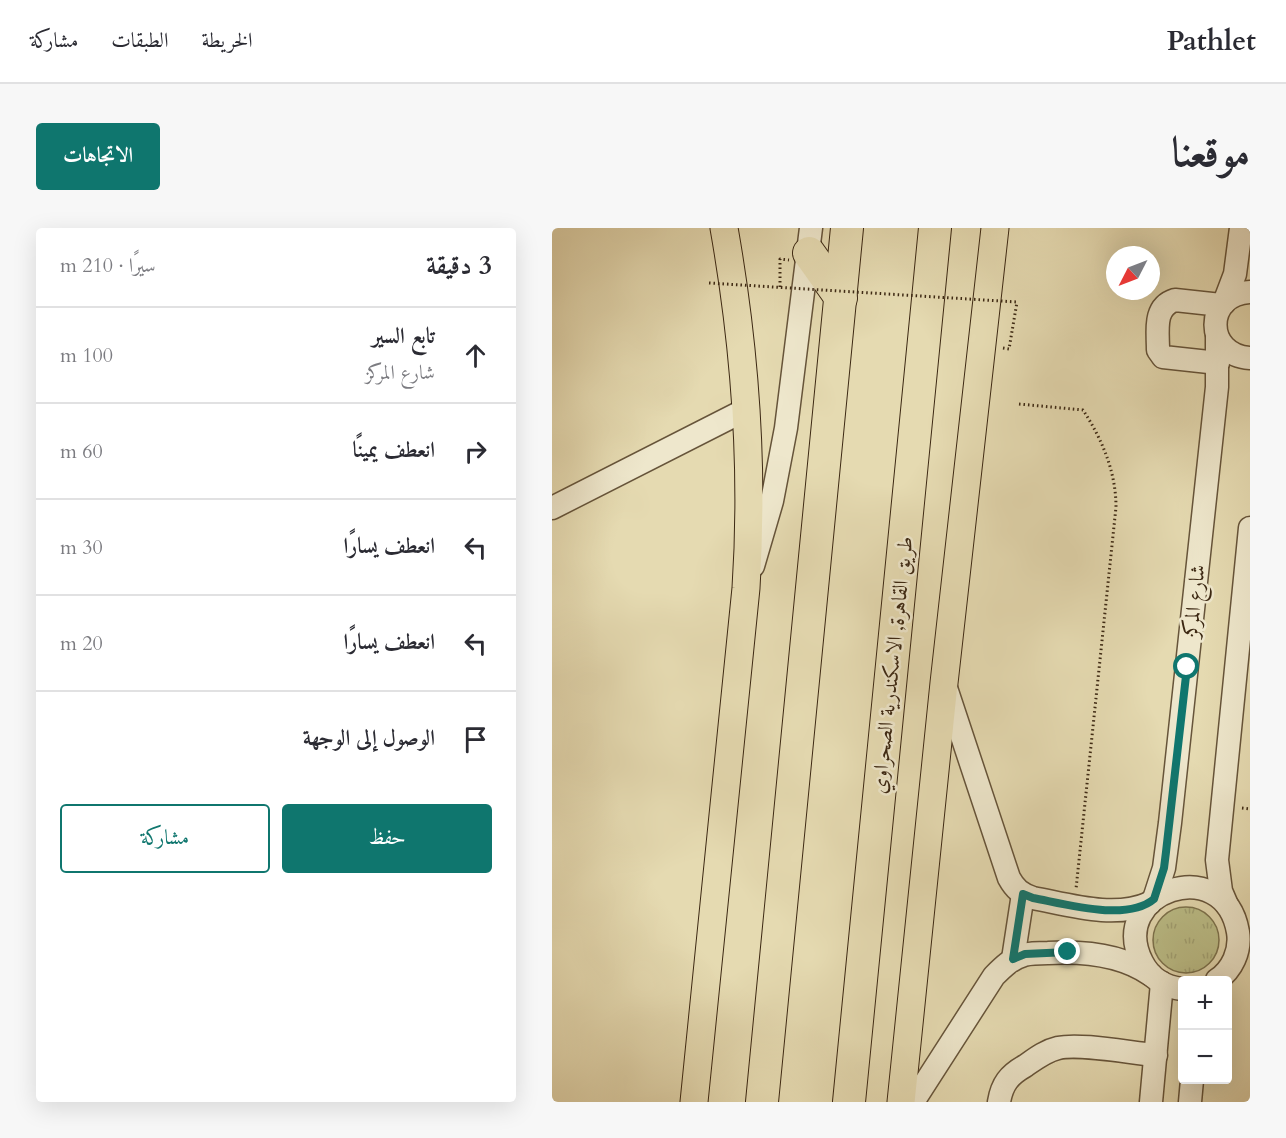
<!DOCTYPE html>
<html lang="ar">
<head>
<meta charset="utf-8">
<style>
  body { margin:0; font-family:Cardo,Amiri,serif; background:#f7f7f7; color:#2b2b33; direction:rtl }
  .controls { position:absolute; right:18px; bottom:18px; display:grid; overflow:hidden; border-radius:6px; box-shadow:0 6px 24px #0002 }
  .controls button { width:54px; height:54px; display:grid; place-items:center; padding:0; border:0; border-bottom:2px solid #e1e1e2; background:#fff; color:#2b2b33; font:30px sans-serif }
  .compass { position:absolute; left:554px; top:18px; width:54px; height:54px; border-radius:50%; background:#fff; box-shadow:0 6px 24px #0002; rotate:228deg }
  .stop { position:absolute; width:18px; height:18px; margin:-14px; border:4px solid #0f766e; border-radius:50%; background:#fff }
  .stop.end { background:#0f766e; border-color:#fff; box-shadow:0 2px 6px #0008 }
  .list { margin:0; padding:0; list-style:none }
  h2 { display:flex; justify-content:space-between; align-items:center; height:78px; margin:0; padding:0 24px; font-size:26px }
  h2 small { font-size:20px; font-weight:400; color:#7c7c81 }
  .list li { display:grid; grid-template-columns:39px 1fr auto; gap:18px; align-items:center; box-sizing:border-box; height:96px; padding:0 24px; border-top:2px solid #e1e1e2 }
  .list b { display:block; font-size:22px; white-space:nowrap }
  .list p { margin:0; font-size:20px; white-space:nowrap; color:#7c7c81 }
  .list em { font-size:20px; font-style:normal; color:#7c7c81 }
  .actions { display:flex; gap:12px; padding:18px 24px }
  .actions a { flex:1; padding:14px 0; border:2px solid #0f766e; border-radius:6px; text-align:center; font-size:21px; color:#0f766e }
  .actions .main { background:#0f766e; color:#fff }
  .icon { flex:none; width:33px; height:33px; fill:none; stroke:currentColor; stroke-width:2; stroke-linecap:round; stroke-linejoin:round }
  .map { position:relative; flex:none; width:698px; height:874px; overflow:hidden; direction:ltr; border-radius:6px }
  header { display:flex; align-items:center; gap:36px; box-sizing:border-box; height:84px; padding:0 30px; background:#fff; border-bottom:2px solid #e1e1e2 }
  header strong { font-size:28px }
  nav { display:flex; gap:33px; margin-inline-start:auto; font-size:21px }
  .intro { display:flex; align-items:center; justify-content:space-between; box-sizing:border-box; height:144px; padding:0 36px }
  h1 { margin:0; font-size:42px }
  .button { padding:15px 27px; border-radius:6px; background:#0f766e; color:#fff; font-size:21px; font-weight:700 }
  main { display:flex; gap:36px; padding:0 36px }
  aside { flex:1; background:#fff; border-radius:6px; box-shadow:0 6px 24px #0002 }
  .map>svg:first-child { display:block }
  .park { fill:url(#park-tufts); stroke:#7c724d; stroke-width:1.5 }
  .lines { fill:none; stroke-linecap:round; stroke-linejoin:round }
  .minor-casing { stroke:#66543a; stroke-width:25 }
  .major-casing { stroke:#3c2813; stroke-width:29 }
  .highway-casing { stroke:#3c2813; stroke-width:34 }
  .path { stroke:#3c2813; stroke-width:3; stroke-dasharray:1.5 3; stroke-linecap:butt }
  .minor { stroke:#eee7cc; stroke-width:22 }
  .major { stroke:#e5dab1; stroke-width:27 }
  .highway { stroke:#e5dab1; stroke-width:32 }
  .path-bridge { stroke:#3c2813; stroke-width:3; stroke-dasharray:1.5 3; stroke-linecap:butt }
  .route { stroke:#0f766e; stroke-width:8 }
  .labels { text-anchor:middle; stroke-width:5; stroke-linejoin:round; paint-order:stroke }
  .street-label { font-size:21px; fill:#3c2813; stroke:#eee7cc }
</style>
</head>
<body>
<header>
<strong>Pathlet</strong>
<nav><a>الخريطة</a><a>الطبقات</a><a>مشاركة</a></nav>
</header>
<div class="intro"><h1>موقعنا</h1><a class="button">الاتجاهات</a></div>
<main>
<div class="map">
<svg width="698" height="874" viewBox="0 0 698 874">
  <defs>
    <pattern id="park-tufts" width="24" height="20" patternUnits="userSpaceOnUse" patternTransform="scale(1.5)"><rect width="24" height="20" fill="#bbbd87"/><path d="M3 7l-1-3M5 7V3M7 7l1-3M15 17l-1-3M17 17v-4M19 17l1-3" fill="none" stroke="#a2a274"/></pattern>
  </defs>
  <rect width="100%" height="100%" fill="#e5dab1"/>
  <filter id="stains"><feTurbulence type="fractalNoise" baseFrequency=".00333" numOctaves="4"/><feColorMatrix values="0 0 0 0 .2 0 0 0 0 .09 0 0 0 0 .02 0 0 0 .5 -.17"/></filter>
  <radialGradient id="worn" r=".72"><stop offset=".6" stop-color="#630" stop-opacity="0"/><stop offset="1" stop-color="#630" stop-opacity=".3"/></radialGradient>
  <circle class="park" cx="634" cy="712" r="33"/>
  <g class="lines">
    <defs>
      <g id="minor">
        <path d="M698 64C652 66 652 127 698 130"/>
        <polyline points="672,75 683,46 689,0"/>
        <path d="M666 135 611 129 606 122C606 103 601 79 623 72L669 77"/>
        <polyline points="0,280 195,181"/>
        <polyline points="201,338 220,273 234,200 259,0"/>
        <path d="M393 457 457 650C463 661 469 666 481 670 518 677 562 691 598 675"/>
        <polyline points="602,671 612,640 618,595 665,159 665,109"/>
        <polyline points="675,677 669,663 665,632 698,300"/>
        <polyline points="461,731 471,666"/>
        <path d="M630 761C613 759 598 750 590 734 554 664 672 623 686 704 689 723 680 742 665 752"/>
        <path d="M361 874 442 748C451 739 460 730 472 727 479 725 488 725 496 725 531 723 569 726 599 747"/>
        <path d="M447 874C450 856 457 847 473 838 483 831 493 823 506 820 528 815 579 825 604 827"/>
        <polyline points="599,874 610,755"/>
        <polyline points="638,874 640,852"/>
      </g>
      <g id="major">
        <path d="M142 874 194 360C202 240 193 119 172 0"/>
        <polyline points="349,874 392,455 443,0"/>
      </g>
      <g id="highway">
        <polyline points="257,25 289,70"/>
        <polyline points="210,874 295,0"/>
        <polyline points="297,874 383,0"/>
      </g>
    </defs>
    <use href="#minor" class="minor-casing"/>
    <use href="#major" class="major-casing"/>
    <use href="#highway" class="highway-casing"/>
    <g class="path">
      <polyline points="228,59 228,31 237,32"/>
      <polyline points="451,120 457,121 465,74"/>
      <path d="M467 176 531 182C550 211 564 244 564 279L524 661"/>
      <polyline points="690,580 698,581"/>
    </g>
    <use href="#minor" class="minor"/>
    <use href="#major" class="major"/>
    <use href="#highway" class="highway"/>
    <polyline class="path-bridge" points="157,55 465,74"/>
  </g>
  <g class="lines">
    <path class="route" d="M516 724 473 726 461 731 471 666 481 670C513 676 575 694 602 671L612 640 614 624 635 439"/>
  </g>
  <g class="labels">
    <g class="street-label">
      <text transform="translate(642 373) rotate(-84)" y="7">شارع المركز</text>
      <text transform="translate(340 437) rotate(-84)" y="7">طريق القاهرة, الاسكندرية الصحراوي</text>
    </g>
  </g>
  <rect width="100%" height="100%" filter="url(#stains)"/>
  <rect width="100%" height="100%" fill="url(#worn)"/>
</svg>
<div class="controls">
<button>+</button>
<button>−</button>
</div>
<svg class="compass" viewBox="-18 -18 36 36"><path d="M0-13l5 13h-10z" fill="#e53935"/><path d="M0 13l5-13h-10z" fill="#7c7c81"/></svg>
<div class="stop" style="left:635px;top:439px"></div>
<div class="stop end" style="left:516px;top:724px"></div>
</div>
<aside>
<h2>3 دقيقة<small>سيرًا · 210 m</small></h2>
<ul class="list">
<li><svg class="icon" aria-label="ahead" viewBox="0 0 24 24"><path d="M12 20V5M6 11l6-6 6 6"/></svg><div><b>تابع السير</b><p>شارع المركز</p></div><em>100 m</em></li>
<li><svg class="icon" aria-label="right" viewBox="0 0 24 24"><path d="M7 20v-9h11M14 6l5 5-5 5"/></svg><div><b>انعطف يمينًا</b></div><em>60 m</em></li>
<li><svg class="icon" aria-label="left" viewBox="0 0 24 24"><path d="M17 20v-9H6M10 6l-5 5 5 5"/></svg><div><b>انعطف يسارًا</b></div><em>30 m</em></li>
<li><svg class="icon" aria-label="left" viewBox="0 0 24 24"><path d="M17 20v-9H6M10 6l-5 5 5 5"/></svg><div><b>انعطف يسارًا</b></div><em>20 m</em></li>
<li><svg class="icon" aria-label="arrive" viewBox="0 0 24 24"><path d="M6 21V4h12l-3 4 3 4H6"/></svg><div><b>الوصول إلى الوجهة</b></div></li>
</ul>
<div class="actions"><a class="main">حفظ</a><a>مشاركة</a></div>
</aside>
</main>
</body>
</html>
